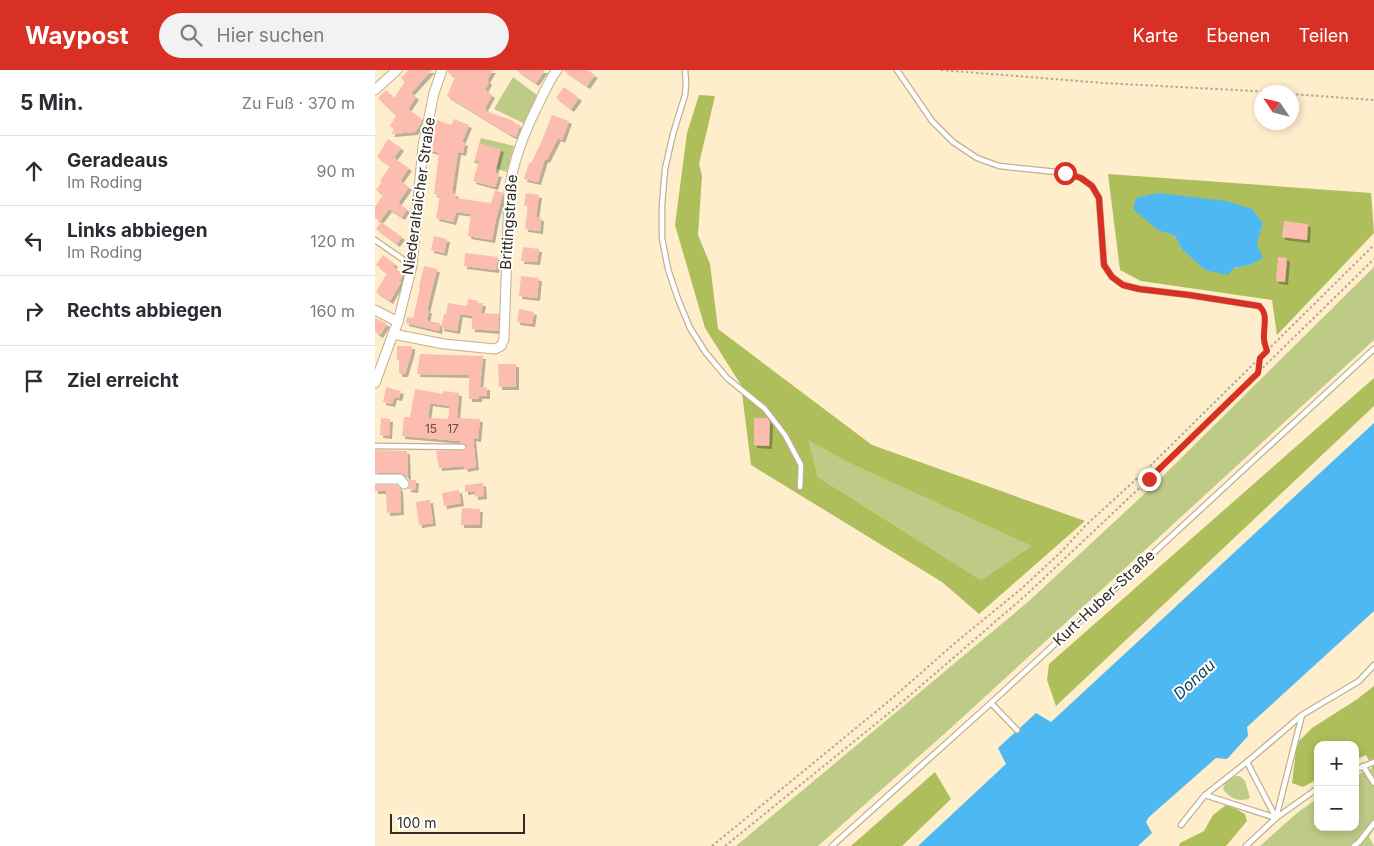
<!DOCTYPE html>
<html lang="de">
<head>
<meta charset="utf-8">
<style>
  body { margin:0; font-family:Inter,sans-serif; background:#f2f2f3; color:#2b2b33 }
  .controls { position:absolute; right:15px; bottom:15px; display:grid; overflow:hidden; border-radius:10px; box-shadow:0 2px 8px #0003 }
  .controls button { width:45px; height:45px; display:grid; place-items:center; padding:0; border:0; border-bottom:1px solid #e1e1e2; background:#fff; color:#2b2b33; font:25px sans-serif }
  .compass { position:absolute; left:879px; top:15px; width:45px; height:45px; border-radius:50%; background:#fff; box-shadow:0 2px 8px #0003; rotate:305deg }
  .scale { position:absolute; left:15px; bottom:12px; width:135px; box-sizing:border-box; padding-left:5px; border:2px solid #312b1e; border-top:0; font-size:14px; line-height:18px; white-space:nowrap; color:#312b1e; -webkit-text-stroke:4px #fff; paint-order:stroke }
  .stop { position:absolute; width:15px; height:15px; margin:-11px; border:4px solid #d93025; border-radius:50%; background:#fff }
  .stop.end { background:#d93025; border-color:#fff; box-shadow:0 1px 5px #0008 }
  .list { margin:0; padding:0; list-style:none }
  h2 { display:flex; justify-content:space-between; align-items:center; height:65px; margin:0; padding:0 20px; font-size:21px }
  h2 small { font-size:16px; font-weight:400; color:#7c7c81 }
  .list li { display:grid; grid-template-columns:32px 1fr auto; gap:15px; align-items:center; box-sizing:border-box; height:70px; padding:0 20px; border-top:1px solid #e1e1e2 }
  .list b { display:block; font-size:19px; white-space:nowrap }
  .list p { margin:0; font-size:16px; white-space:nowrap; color:#7c7c81 }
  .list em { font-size:16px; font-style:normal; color:#7c7c81 }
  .icon { flex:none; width:28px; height:28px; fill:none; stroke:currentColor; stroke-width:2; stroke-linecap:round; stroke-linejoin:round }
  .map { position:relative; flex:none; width:999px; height:776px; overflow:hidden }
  header { display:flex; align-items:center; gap:30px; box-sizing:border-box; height:70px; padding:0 25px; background:#d93025; color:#fff }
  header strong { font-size:24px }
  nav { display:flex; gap:28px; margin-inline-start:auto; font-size:18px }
  .search { width:350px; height:45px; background:#f2f2f3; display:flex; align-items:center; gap:12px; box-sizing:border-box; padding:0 18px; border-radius:28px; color:#7c7c81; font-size:19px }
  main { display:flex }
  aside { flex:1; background:#fff }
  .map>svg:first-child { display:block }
  .green { fill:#becb86 }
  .forest { fill:#aebe5a; fill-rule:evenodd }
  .water { fill:#4db8f1 }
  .building { fill:#fcbcb0; fill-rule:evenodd; filter:url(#shadow) }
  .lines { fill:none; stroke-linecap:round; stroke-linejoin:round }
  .service-casing { stroke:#c0b190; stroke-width:7 }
  .minor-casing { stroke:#c0b190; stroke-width:11 }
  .path { stroke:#b6a98f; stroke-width:2; stroke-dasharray:2.5 2.5; stroke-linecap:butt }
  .service { stroke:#fff; stroke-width:4.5 }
  .minor { stroke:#fff; stroke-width:9 }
  .route { stroke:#d93025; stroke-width:6 }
  .labels { text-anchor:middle; stroke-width:4; stroke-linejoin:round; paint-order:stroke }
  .number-label { font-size:12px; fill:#644f42 }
  .street-label { font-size:15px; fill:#312b1e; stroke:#fff }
  .water-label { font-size:16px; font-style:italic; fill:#113f56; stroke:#fff }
</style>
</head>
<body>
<header>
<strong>Waypost</strong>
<div class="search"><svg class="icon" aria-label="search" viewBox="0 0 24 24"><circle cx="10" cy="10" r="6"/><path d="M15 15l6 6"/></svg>Hier suchen</div>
<nav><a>Karte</a><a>Ebenen</a><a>Teilen</a></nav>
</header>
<main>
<aside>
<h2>5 Min.<small>Zu Fuß · 370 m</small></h2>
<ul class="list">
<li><svg class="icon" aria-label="ahead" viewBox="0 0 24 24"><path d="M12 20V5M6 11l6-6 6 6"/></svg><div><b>Geradeaus</b><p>Im Roding</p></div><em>90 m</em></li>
<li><svg class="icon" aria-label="left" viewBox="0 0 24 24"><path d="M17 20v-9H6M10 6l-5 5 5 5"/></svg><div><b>Links abbiegen</b><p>Im Roding</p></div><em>120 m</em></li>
<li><svg class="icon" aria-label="right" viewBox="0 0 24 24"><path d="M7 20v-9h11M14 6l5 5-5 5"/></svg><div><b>Rechts abbiegen</b></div><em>160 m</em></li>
<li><svg class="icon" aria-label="arrive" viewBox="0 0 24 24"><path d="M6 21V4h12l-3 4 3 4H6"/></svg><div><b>Ziel erreicht</b></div></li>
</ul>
</aside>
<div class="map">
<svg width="999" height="776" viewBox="0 0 999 776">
  <defs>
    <filter id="shadow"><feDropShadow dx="3" dy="3" stdDeviation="0" flood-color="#0004"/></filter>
  </defs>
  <rect width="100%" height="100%" fill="#feeecc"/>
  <g class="green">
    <polygon points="138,7 163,26 150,54 119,39"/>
    <polygon points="106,68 139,76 132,102 99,93"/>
    <polygon points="999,197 999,270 577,657 443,776 361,776 654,531 779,415"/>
    <polygon points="432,369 472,392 656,476 606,510 443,407"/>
    <polygon points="997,698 999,701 999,759 994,767 999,776 885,776 922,743 943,728 943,757 980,757 980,706"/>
    <path d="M861 706H865L870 711 875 728C865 733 854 728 848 719 849 712 855 709 861 706Z"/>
  </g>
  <g class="forest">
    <path d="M324 25 340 26 324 94 327 106 323 165 335 194 343 259 497 375 710 451 604 544 567 512 376 395 366 315 330 258 300 155 312 63ZM433 370 472 392 656 476 606 510 443 407Z"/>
    <path d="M733 104 996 123 999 163 902 265 897 230 766 211 745 200ZM888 153 875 195 859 198 807 179 799 165Z"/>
    <polygon points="999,308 999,336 681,636 672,610 674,594"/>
    <polygon points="999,616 999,701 991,685 980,690 980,675 943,675 943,709 928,717 917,713 922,673 937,658 981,630"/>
    <polygon points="560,702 576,729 527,776 476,776"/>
    <polygon points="851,735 861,739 870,744 872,751 851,776 804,776 805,773 829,761 838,745"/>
  </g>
  <g class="water">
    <polygon points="783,123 851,131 877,139 888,153 882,174 888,188 875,195 859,198 853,205 830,200 807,179 799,165 783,160 758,139 761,128"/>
    <polygon points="999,353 999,541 872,657 873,666 852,689 841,688 774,747 771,752 777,763 763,776 543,776 631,694 623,678 661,643 676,652"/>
  </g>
  <g class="building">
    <polygon points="33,0 57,0 36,23 41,27 33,39 47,49 46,53 40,62 16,64 19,59 15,56 21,46 3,28 11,20 19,28 30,12 26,8"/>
    <polygon points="73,0 118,0 112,10 114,12 110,20 117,25 110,38 111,39 110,41 139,51 139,53 145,55 141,67 134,64 72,26 80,7 73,3"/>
    <polygon points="141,0 170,0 161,13"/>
    <polygon points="188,0 212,0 220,5 212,16"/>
    <polygon points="189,17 204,28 196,39 181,28"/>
    <polygon points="177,45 194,51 187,70 183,68 172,90 170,89 163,112 149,109 154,93 156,93 166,73"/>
    <polygon points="79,49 94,55 87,72 90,73 88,83 83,82 77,123 81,124 80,128 116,133 120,120 128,123 121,149 117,170 93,166 96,144 81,142 78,152 61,148 65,126 59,124 64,83 54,80 54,79 57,63 62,50 76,55"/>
    <polygon points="13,69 26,78 19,88 34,98 25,111 34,117 23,133 32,139 27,147 14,139 5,151 0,148 0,137 8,125 1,120 7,112 5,111 15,96 2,87"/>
    <polygon points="104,73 126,79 120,103 124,104 120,117 98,111 104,91 100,90"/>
    <polygon points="151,123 164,125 161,147 166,148 165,161 150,159 153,136 149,136"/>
    <polygon points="909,151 933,154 932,170 907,167"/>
    <polygon points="6,152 27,167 22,174 1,159"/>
    <polygon points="59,166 72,169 69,183 56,180"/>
    <polygon points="148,177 164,179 162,192 146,191"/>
    <polygon points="90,183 123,187 121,200 89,196"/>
    <polygon points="8,185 20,194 18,197 29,204 24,211 26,212 15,231 1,222 12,203 1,195"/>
    <polygon points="903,187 912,188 910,212 901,211"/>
    <polygon points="49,196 62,199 52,240 54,240 52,251 65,253 64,261 31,253 32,247 38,248 45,218 44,217"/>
    <polygon points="146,206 164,208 162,228 144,226"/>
    <polygon points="93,229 103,231 103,233 108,233 106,243 124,244 123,261 97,259 97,246 85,244 82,261 66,258 69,244 71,244 73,233 92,236"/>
    <polygon points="144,239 159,242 157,254 142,252"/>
    <polygon points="0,248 12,254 5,265 0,262"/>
    <polygon points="22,276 37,276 37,281 30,304 24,304 24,290 22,290"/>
    <polygon points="45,284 108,286 105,317 112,317 112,326 104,326 104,329 94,329 94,305 42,304"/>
    <polygon points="123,294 141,294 141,317 124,317"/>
    <polygon points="11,317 26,321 24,328 19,327 17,334 8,332"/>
    <path d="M40 319 68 324V321L84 323 82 348 105 349 103 369 98 368 101 397 90 399 89 396 64 398 61 381 90 380 92 378 91 375 85 373V371L27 366 29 347H35ZM55 333 75 336 73 349 53 348Z"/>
    <polygon points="6,348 15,349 14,366 5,365"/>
    <polygon points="379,348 392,348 395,352 394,376 379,375"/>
    <polygon points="0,380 32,381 33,409 30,405 25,403 0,403"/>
    <polygon points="34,410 41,410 40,420 32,419 35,416"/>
    <polygon points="108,413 109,426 100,427 100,421 90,422 90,415"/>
    <polygon points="0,415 22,415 25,419 26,442 12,443 11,421 0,421"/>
    <polygon points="84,420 86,433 69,436 67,423"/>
    <polygon points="55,430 58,453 44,455 41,432"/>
    <polygon points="87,438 105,439 104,455 86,455"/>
  </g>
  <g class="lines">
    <defs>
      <g id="service">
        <polyline points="310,0 311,13 310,25 298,64 290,99 287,135 287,168 293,199 303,229 315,258 331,283 352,308 390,339 410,365 426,395 425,417"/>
        <polyline points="522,0 557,51 578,72 602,88 624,96 691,103 706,108 717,116 724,128 729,195 737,207 748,215 764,219 814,225 884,236"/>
        <polyline points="0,170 36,195"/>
        <polyline points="0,376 88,377"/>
        <polyline points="616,633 642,660"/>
        <polyline points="927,645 901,748 872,692 927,645 984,611 999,595"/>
        <polyline points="988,696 999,713"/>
        <polyline points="980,700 999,692"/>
        <polyline points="830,725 901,748"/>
        <polyline points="806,755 830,725 872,692"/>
        <polyline points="457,776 616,633 999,279"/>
        <polyline points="871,776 901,748 943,718"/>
        <polyline points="979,776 984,772 999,753"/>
      </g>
      <g id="minor">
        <polyline points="0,20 22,0"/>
        <path d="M0 240 23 252 18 264 69 274 120 279 126 276 129 269 134 122C138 89 150 60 165 31 170 20 175 9 182 0"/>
        <polyline points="23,252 37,196 48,76 59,23 67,0"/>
        <polyline points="0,313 18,264"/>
        <polyline points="0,409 25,409 29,414"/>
      </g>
    </defs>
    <use href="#service" class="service-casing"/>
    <use href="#minor" class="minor-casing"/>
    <g class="path">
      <polyline points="566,0 729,13 898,22"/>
      <polyline points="916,24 999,30"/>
      <polyline points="889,242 889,268 892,281"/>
      <polyline points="883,303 885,288"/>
      <polyline points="337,776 514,631 580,573 646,519 686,482 710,456 769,402 999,175"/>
      <polyline points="350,776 519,639 650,526 774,409 999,189"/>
    </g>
    <use href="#service" class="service"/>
    <use href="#minor" class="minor"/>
  </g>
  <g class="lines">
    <path class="route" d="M690 103 706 108 717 116 724 128 729 195 737 207 748 215 764 219 814 225 884 236C894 244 888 258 889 269 889 273 891 277 892 281L885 288 883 303 774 409"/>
  </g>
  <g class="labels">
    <g class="number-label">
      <text x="56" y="363">15</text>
      <text x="78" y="363">17</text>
    </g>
    <g class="street-label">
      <text transform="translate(44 126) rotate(-82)" y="5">Niederaltaicher Straße</text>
      <text transform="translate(134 152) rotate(-86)" y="5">Brittingstraße</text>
      <text transform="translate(729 528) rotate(-43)" y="5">Kurt-Huber-Straße</text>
    </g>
    <g class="water-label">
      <text transform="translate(819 609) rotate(-43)" y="6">Donau</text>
    </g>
  </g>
</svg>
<div class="controls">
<button>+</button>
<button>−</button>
</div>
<svg class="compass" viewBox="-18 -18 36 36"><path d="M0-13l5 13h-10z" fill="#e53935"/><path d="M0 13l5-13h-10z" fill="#7c7c81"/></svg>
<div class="scale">100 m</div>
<div class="stop" style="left:690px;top:103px"></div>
<div class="stop end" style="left:774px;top:409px"></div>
</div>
</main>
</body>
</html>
